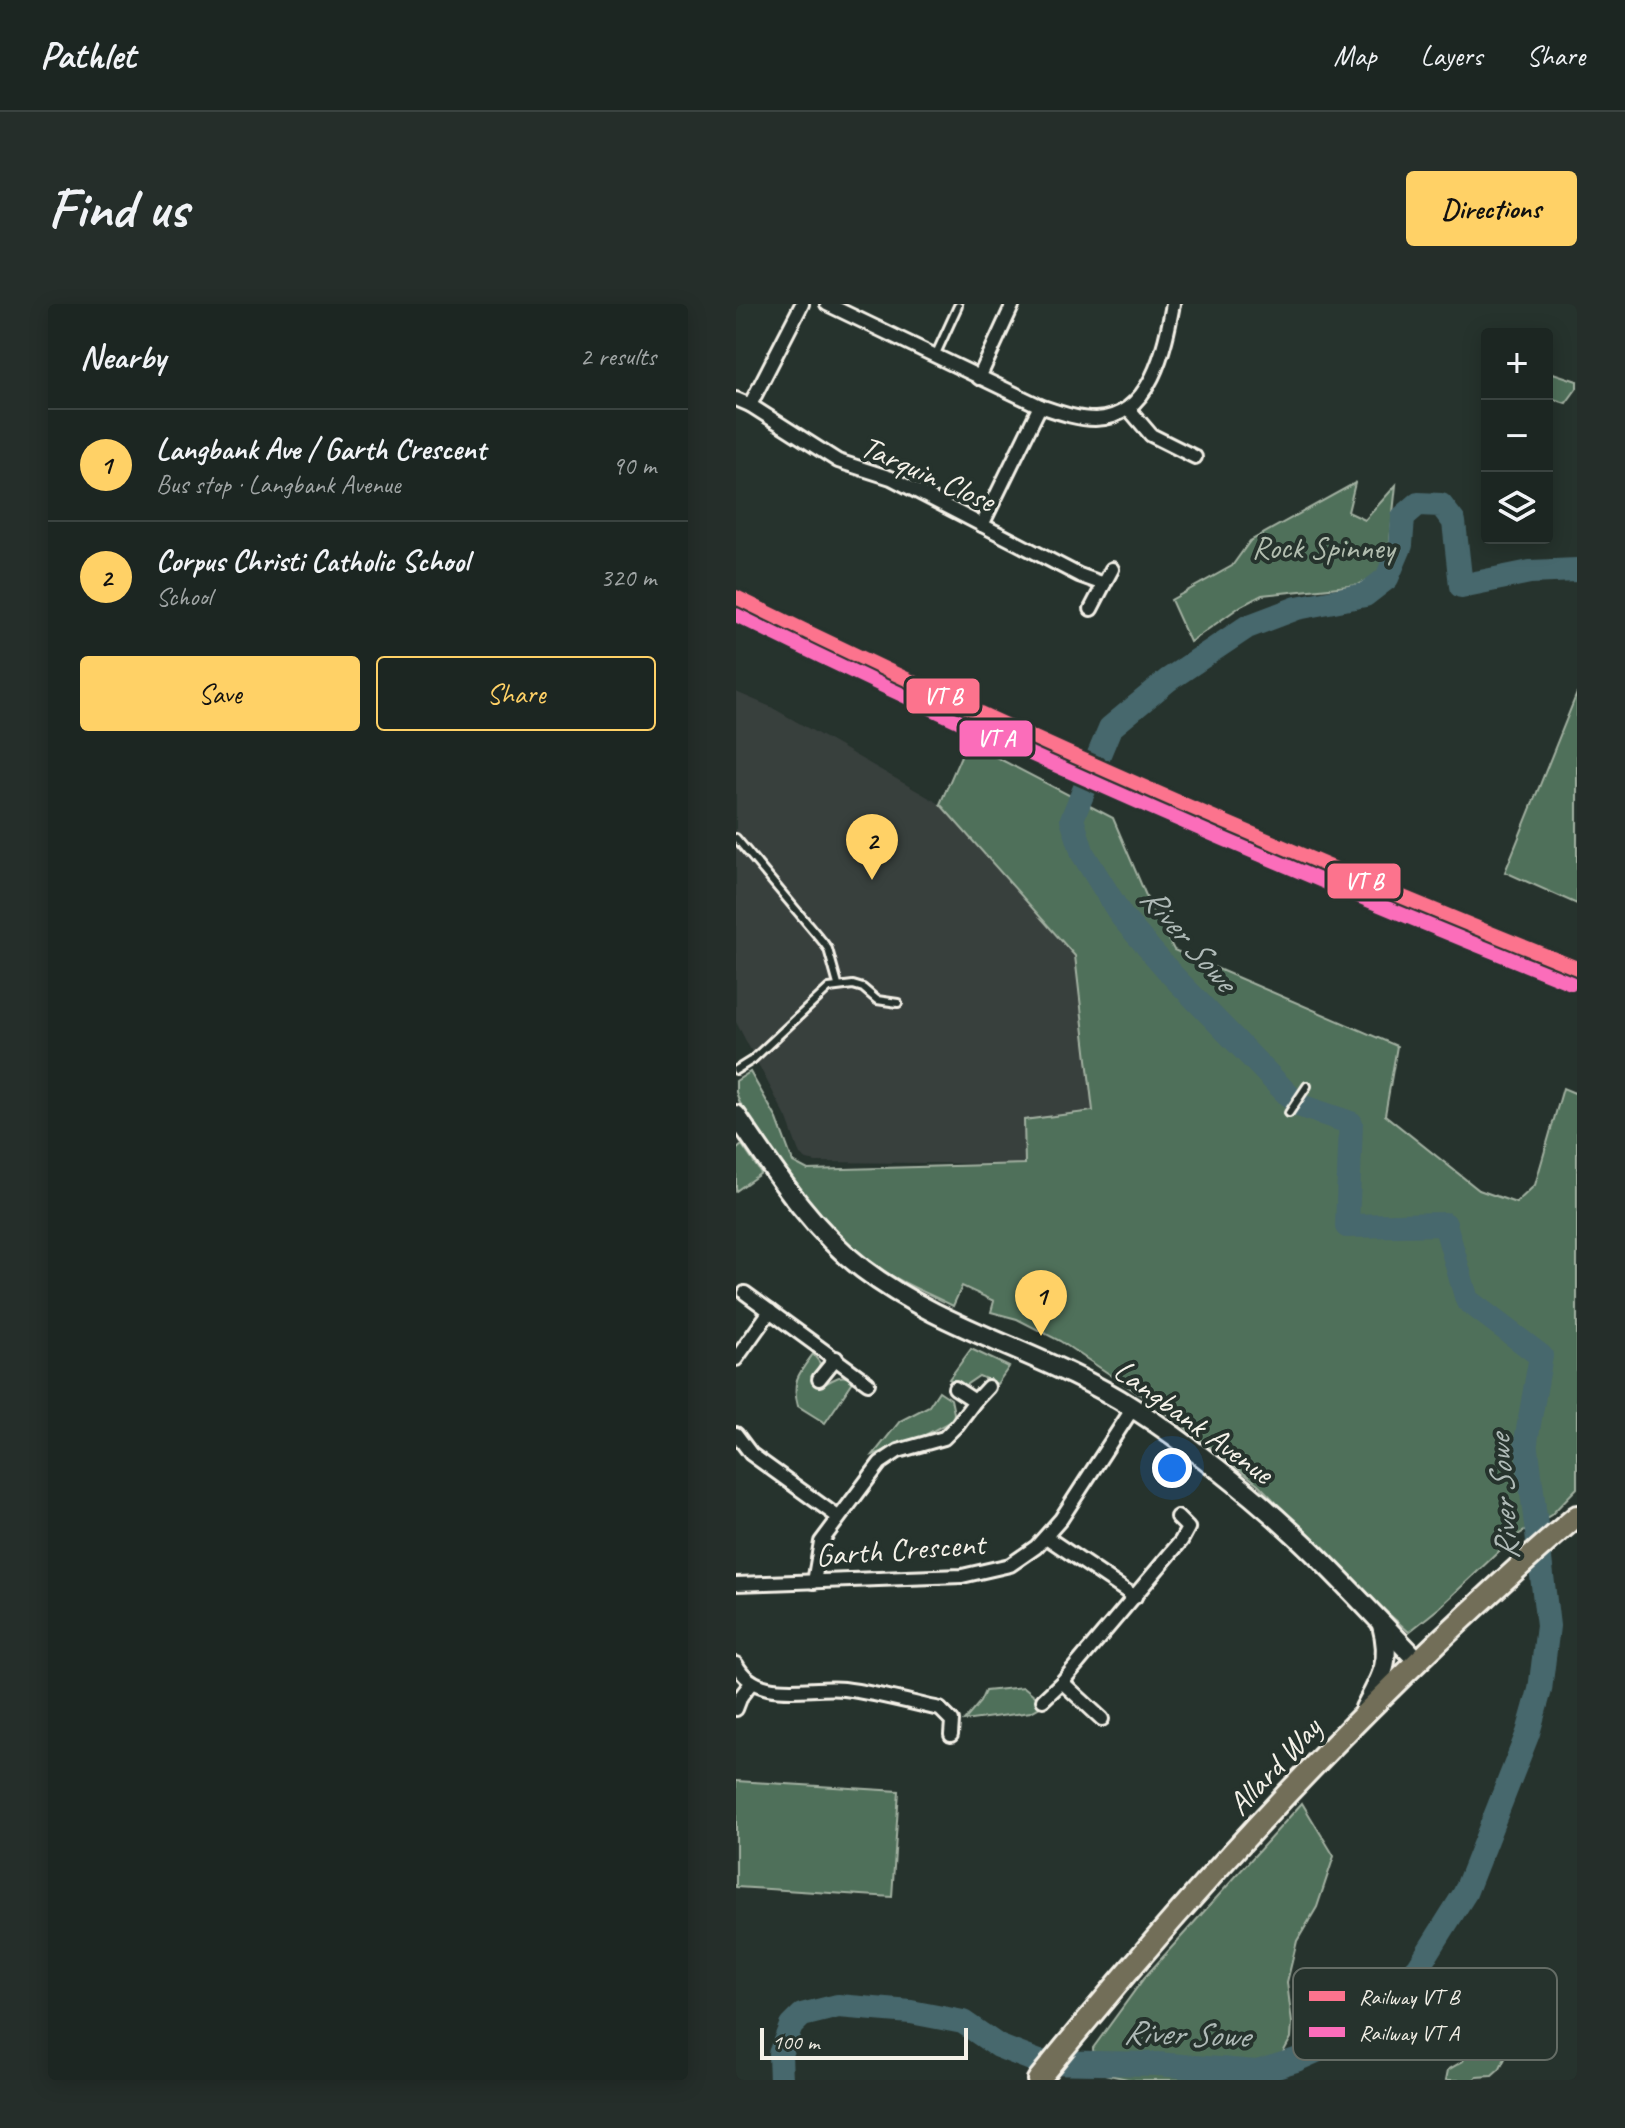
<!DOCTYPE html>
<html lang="en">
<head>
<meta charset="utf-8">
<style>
  body { margin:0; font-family:Caveat,sans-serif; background:#252e2a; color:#f1f3f6 }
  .controls { position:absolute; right:24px; top:24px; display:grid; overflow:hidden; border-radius:8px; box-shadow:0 4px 20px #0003 }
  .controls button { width:72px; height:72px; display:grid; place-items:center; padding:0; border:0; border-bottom:2px solid #3a4340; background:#1c2622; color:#f1f3f6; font:40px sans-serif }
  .scale { position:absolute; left:24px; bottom:20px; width:208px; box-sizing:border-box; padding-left:8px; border:4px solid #f4f1e8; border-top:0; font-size:22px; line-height:28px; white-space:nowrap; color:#f4f1e8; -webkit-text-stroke:6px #26332d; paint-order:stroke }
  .you { position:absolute; left:436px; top:1164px; width:28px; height:28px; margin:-20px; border:6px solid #fff; border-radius:50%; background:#1a73e8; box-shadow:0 0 0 12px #1a73e833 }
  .badge { display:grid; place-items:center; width:52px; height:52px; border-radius:50%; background:#ffd166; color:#111; font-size:26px; font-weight:700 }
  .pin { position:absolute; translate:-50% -66px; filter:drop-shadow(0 2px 4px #0008) }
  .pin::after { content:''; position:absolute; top:42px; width:28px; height:24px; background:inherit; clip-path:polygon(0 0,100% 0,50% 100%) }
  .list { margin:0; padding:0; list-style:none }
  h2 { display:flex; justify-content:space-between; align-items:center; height:104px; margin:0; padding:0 32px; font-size:34px }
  h2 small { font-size:26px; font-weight:400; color:#a0a5a5 }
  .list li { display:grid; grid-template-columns:52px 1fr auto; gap:24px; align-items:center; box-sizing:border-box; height:112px; padding:0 32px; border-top:2px solid #3a4340 }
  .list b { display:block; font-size:30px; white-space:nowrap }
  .list p { margin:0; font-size:26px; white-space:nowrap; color:#a0a5a5 }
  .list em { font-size:26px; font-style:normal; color:#a0a5a5 }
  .actions { display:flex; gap:16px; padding:24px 32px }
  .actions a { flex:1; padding:18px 0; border:2px solid #ffd166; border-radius:8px; text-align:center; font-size:28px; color:#ffd166 }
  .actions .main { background:#ffd166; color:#111 }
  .icon { flex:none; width:44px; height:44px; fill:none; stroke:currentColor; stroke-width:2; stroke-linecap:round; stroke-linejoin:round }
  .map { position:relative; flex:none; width:841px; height:1776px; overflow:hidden; border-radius:8px }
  header { display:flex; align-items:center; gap:48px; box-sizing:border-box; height:112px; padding:0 40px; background:#1c2622; border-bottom:2px solid #3a4340 }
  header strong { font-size:38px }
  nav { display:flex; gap:44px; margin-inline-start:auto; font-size:28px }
  .intro { display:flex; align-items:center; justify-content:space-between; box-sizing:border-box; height:192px; padding:0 48px }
  h1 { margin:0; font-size:56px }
  .button { padding:20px 36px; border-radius:8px; background:#ffd166; color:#111; font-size:28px; font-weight:700 }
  main { display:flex; gap:48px; padding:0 48px }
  aside { flex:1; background:#1c2622; border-radius:8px; box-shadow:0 4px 20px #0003 }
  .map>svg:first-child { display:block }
  .built { fill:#383f3d }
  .green { fill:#50705a; stroke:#a2b0a1; stroke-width:2 }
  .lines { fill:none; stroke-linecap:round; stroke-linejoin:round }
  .river { stroke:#47676d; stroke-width:24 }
  .lane-casing { stroke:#f4f1e8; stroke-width:12 }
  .street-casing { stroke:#f4f1e8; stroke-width:18 }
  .secondary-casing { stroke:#f4f1e8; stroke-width:24 }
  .primary-casing { stroke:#f4f1e8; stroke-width:26 }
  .lane { stroke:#26332d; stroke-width:6 }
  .street { stroke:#26332d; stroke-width:12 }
  .secondary { stroke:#26332d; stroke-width:18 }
  .primary { stroke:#726e59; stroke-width:20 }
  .rail-1-casing { stroke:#26332d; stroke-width:20 }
  .rail-2-casing { stroke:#26332d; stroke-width:20 }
  .rail-1 { stroke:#fc738d; stroke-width:14 }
  .rail-2 { stroke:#fb6dba; stroke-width:14 }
  .labels { text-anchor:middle; stroke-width:8; stroke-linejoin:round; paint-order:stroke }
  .street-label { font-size:32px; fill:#f4f1e8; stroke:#26332d }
  .park-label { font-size:32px; fill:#b2bdaf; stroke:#26332d }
  .water-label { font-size:34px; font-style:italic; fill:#afbab7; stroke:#26332d }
  .key { fill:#26332d; stroke:#646c65; stroke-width:2 }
  .key-label { font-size:22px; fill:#f4f1e8 }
  .line-badge { stroke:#26332d; stroke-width:3 }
  .badge-label { font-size:22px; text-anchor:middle; font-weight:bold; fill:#fff }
</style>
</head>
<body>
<header>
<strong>Pathlet</strong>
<nav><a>Map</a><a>Layers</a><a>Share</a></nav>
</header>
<div class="intro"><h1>Find us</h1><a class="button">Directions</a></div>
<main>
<aside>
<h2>Nearby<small>2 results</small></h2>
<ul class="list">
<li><span class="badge">1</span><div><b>Langbank Ave / Garth Crescent</b><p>Bus stop · Langbank Avenue</p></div><em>90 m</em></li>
<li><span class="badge">2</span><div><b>Corpus Christi Catholic School</b><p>School</p></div><em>320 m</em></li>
</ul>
<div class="actions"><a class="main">Save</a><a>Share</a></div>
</aside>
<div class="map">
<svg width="841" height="1776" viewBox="0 0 841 1776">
  <rect width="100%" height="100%" fill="#26332d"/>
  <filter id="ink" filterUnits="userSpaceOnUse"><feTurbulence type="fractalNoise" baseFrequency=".0125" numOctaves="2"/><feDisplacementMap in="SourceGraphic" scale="16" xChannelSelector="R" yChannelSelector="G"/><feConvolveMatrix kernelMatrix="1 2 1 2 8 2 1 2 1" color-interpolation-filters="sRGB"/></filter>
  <g filter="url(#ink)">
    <polygon class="built" points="0,388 35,403 204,500 339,652 357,807 288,816 290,860 80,858 71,856 64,851 51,815 0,718"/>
    <g class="green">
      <polygon points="811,67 841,77 841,84 830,99 811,93"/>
      <polygon points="619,179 612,208 629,216 660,181 653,246 643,269 622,281 526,291 505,302 454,338 435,296 496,262 514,237"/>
      <polygon points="841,389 841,600 769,568"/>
      <path d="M231 438 377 514 411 594 438 646 661 742 649 811 743 886 780 899 799 881 827 784 841 790V1184L815 1211 777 1234 703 1304 673 1328 626 1286 522 1180 424 1104 324 1037 281 1015 255 1008 258 997 226 982 217 1002C192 989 162 978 139 961 82 918 44 858 4 799L0 788V777L14 768 41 815 57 858 72 866 289 860 288 816 357 807 339 652 204 500Z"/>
      <polygon points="6,841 25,869 0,887 0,846"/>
      <polygon points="235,1045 273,1063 261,1080 243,1072 228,1082 213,1075"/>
      <path d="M77 1050 84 1059 79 1073 89 1080C100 1074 106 1069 118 1076L89 1119 62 1102C55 1077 63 1069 77 1050Z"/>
      <polygon points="203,1087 215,1095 218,1109 217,1116 182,1135 137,1151 164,1117 193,1102"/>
      <polygon points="288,1383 309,1400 295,1408 228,1417 244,1398 249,1387"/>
      <polygon points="0,1477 163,1487 156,1593 0,1583"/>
      <polygon points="566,1499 598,1552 581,1603 561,1637 551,1678 556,1719 555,1734 532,1776 396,1776 359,1768 357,1744 408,1674"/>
      <path d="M794 1685C816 1685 826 1706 815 1725L791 1733 783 1742 771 1750 764 1765 756 1772 741 1773 737 1776H710L712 1766 727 1757 733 1744 749 1736 760 1724 773 1716 782 1691Z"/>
    </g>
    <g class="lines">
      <polyline class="river" points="45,1776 44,1750 55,1722 66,1711 102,1702 175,1708 227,1718 262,1742 303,1758 421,1760 521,1768 560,1756 609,1734 682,1664 729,1589 792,1429 804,1386 812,1322 790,1137 805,1052 731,996 709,920 611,922 615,819 562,801 437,672 386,613 347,550 336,515 374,424 432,376 511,323 561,304 629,291 651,274 665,241 667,213 682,200 705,201 718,218 725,282 794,268 841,266"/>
      <defs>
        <g id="lane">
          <polyline points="199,52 222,2"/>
          <polyline points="0,534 87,638 92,645 102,681"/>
          <polyline points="0,766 16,756 93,684 117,681 127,684 141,696 162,699"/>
          <polyline points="553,809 571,782"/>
        </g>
        <g id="street">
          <path d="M91 0 304 102C322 108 340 115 359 115 415 114 429 43 437 0"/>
          <polyline points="243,74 277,0"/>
          <polyline points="0,95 14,101 102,157 155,174 343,271 368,280 376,265"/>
          <polyline points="14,101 66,0"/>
          <polyline points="392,104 415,131 459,153"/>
          <polyline points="246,221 304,102"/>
          <polyline points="355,305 368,280"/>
          <polyline points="9,989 132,1079"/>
          <polyline points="0,1055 34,1007"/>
          <polyline points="83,1075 100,1054"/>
          <polyline points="239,1097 252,1083"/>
          <polyline points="0,1130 15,1150 102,1213"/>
          <polyline points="310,1233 399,1293"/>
          <polyline points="78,1278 85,1238 144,1159 162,1147 208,1134 221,1121 239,1097 219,1084"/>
          <polyline points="0,1280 226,1272 274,1261 300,1243 325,1215 397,1104"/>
          <path d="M0 1360C21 1400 72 1381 108 1385 140 1389 173 1398 204 1405L216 1417 215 1431"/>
          <polyline points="326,1378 366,1415"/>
          <polyline points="307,1396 326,1378 445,1237 452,1224 441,1213"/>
          <polyline points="0,1405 5,1392 16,1378"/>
        </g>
        <g id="secondary">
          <path d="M0 811C37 865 74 924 127 965 208 1027 312 1049 397 1104 450 1138 513 1188 559 1231 602 1271 641 1315 682 1357"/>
          <path d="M629 1404C646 1373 656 1357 646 1321"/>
        </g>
        <path id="primary" d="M302 1776C426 1622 559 1474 702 1338 748 1295 793 1252 841 1212"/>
      </defs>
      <use href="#lane" class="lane-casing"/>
      <use href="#street" class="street-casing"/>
      <use href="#secondary" class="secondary-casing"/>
      <use href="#primary" class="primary-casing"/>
      <use href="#lane" class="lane"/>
      <use href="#street" class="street"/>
      <use href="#secondary" class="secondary"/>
      <use href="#primary" class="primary"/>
      <defs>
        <path id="rail-1" d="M0 293C275 429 556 550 841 664"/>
        <path id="rail-2" d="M0 311C273 446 552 566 835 679"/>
      </defs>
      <use href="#rail-1" class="rail-1-casing"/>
      <use href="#rail-2" class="rail-2-casing"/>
      <use href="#rail-1" class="rail-1"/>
      <use href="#rail-2" class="rail-2"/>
    </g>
  </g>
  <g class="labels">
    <g class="street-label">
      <text transform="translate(192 169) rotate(24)" y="11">Tarquin Close</text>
      <text transform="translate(458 1117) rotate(36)" y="11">Langbank Avenue</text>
      <text transform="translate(164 1245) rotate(-4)" y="11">Garth Crescent</text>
      <text transform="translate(538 1462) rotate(-47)" y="11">Allard Way</text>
    </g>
    <g class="park-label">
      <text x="587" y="254">Rock Spinney</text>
    </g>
    <g class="water-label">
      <text transform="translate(453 634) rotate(49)" y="12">River Sowe</text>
      <text transform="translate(766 1194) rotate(-94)" y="12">River Sowe</text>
      <text transform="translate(450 1729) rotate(2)" y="12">River Sowe</text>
    </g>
  </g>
  <rect x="557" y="1664" width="264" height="92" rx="12" class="key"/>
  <rect x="573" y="1687" width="36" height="10" fill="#fc738d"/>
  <rect x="573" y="1723" width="36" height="10" fill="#fb6dba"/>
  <g class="key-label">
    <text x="623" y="1700">Railway VT B</text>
    <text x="623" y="1736">Railway VT A</text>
  </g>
  <g class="line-badge">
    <rect x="169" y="373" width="76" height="38" rx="8" fill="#fc738d"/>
    <rect x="222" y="415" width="76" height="39" rx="8" fill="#fb6dba"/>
    <rect x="590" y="558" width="76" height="38" rx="8" fill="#fc738d"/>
  </g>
  <g class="badge-label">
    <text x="207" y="400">VT B</text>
    <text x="260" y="442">VT A</text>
    <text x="628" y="585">VT B</text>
  </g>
</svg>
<div class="controls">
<button>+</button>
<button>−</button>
<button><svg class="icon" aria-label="layers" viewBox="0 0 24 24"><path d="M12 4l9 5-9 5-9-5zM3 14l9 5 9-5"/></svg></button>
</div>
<div class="scale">100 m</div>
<div class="you"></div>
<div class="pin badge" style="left:305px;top:1032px">1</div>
<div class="pin badge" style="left:136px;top:576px">2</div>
</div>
</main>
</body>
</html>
